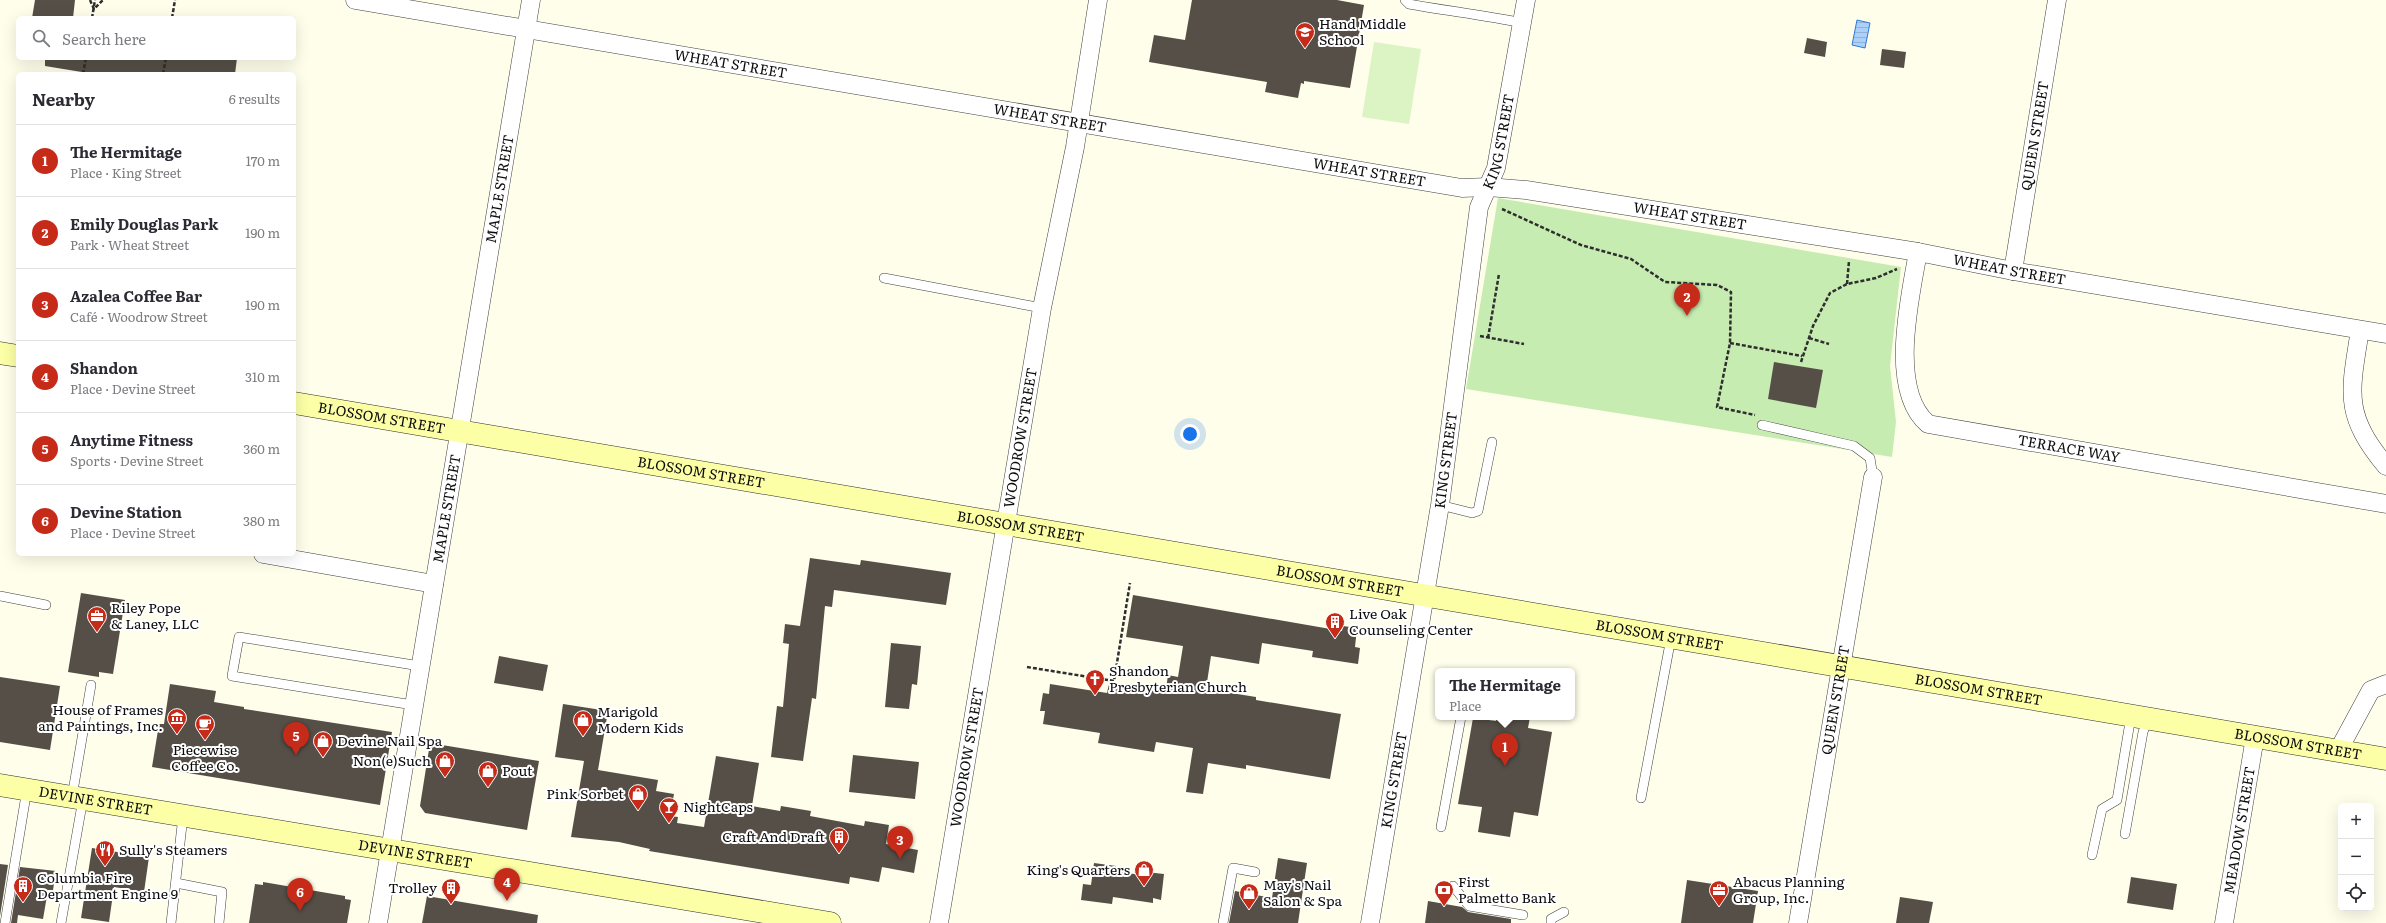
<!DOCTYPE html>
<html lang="en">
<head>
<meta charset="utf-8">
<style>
  body { margin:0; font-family:Literata,serif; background:#f7f7f7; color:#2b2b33 }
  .controls { position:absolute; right:12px; bottom:12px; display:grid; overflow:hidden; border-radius:6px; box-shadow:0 4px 16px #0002 }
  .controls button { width:36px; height:36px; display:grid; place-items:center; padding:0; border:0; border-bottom:1px solid #e1e1e2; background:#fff; color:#2b2b33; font:20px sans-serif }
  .you { position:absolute; left:1190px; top:434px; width:14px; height:14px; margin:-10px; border:3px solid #fff; border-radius:50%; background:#1a73e8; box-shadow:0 0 0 6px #1a73e833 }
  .badge { display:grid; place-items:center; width:26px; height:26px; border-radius:50%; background:#c62b1a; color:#fff; font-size:13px; font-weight:700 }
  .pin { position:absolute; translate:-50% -33px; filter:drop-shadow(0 1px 2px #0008) }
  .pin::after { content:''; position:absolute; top:21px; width:14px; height:12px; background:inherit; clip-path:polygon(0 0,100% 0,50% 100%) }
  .popup { position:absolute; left:1435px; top:668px; width:140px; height:52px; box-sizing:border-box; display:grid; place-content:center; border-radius:6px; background:#fff; filter:drop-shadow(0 1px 3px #0005); font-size:13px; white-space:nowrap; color:#7c7c81 }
  .popup b { font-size:15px; color:#2b2b33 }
  .popup::after { content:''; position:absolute; left:50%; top:100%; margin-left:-8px; border:8px solid transparent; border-top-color:#fff }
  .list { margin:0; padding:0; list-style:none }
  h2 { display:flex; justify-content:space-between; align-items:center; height:52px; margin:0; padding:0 16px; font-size:17px }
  h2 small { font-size:13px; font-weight:400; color:#7c7c81 }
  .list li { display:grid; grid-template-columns:26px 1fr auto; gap:12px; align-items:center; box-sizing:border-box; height:72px; padding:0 16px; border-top:1px solid #e1e1e2 }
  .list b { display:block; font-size:15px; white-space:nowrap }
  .list p { margin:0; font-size:13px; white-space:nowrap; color:#7c7c81 }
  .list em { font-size:13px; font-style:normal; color:#7c7c81 }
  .icon { flex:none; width:22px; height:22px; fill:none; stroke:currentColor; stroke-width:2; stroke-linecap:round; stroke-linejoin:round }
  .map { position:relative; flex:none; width:2386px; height:923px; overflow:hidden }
  .search { position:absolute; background:#fff; box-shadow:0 4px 16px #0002; left:16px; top:16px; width:280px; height:44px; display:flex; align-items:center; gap:10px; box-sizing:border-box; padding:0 14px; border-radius:6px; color:#7c7c81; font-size:15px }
  .panel { position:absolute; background:#fff; box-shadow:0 4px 16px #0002; left:16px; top:72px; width:280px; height:484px; border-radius:6px }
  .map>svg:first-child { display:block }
  .grass { fill:#c7ecb1 }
  .pitch { fill:#dcf3c4 }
  .water { fill:url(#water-rules); stroke:#2c7ad7 }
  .building { fill:#554f47 }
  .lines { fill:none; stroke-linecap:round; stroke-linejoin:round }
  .lane-casing { stroke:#3f3f3f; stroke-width:10 }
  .street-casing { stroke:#3f3f3f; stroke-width:19 }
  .secondary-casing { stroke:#2e2e2e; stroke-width:23 }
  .path { stroke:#2e2e2e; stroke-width:2.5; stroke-dasharray:4 2; stroke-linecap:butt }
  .lane { stroke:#fff; stroke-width:9 }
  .street { stroke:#fff; stroke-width:18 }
  .secondary { stroke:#fcffa6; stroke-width:22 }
  .labels { text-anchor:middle; stroke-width:4; stroke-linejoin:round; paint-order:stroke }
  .poi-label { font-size:14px; fill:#0c0c0c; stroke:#fff; text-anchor:start }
  .street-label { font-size:14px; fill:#0c0c0c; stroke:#fff }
</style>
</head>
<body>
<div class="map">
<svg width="2386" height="923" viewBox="0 0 2386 923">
  <defs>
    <pattern id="water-rules" width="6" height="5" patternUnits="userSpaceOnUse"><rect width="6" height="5" fill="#abd1fb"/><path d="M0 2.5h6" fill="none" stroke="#92b2d6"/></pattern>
  </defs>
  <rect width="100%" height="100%" fill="#fffeeb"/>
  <polygon class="grass" points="1498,198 1901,267 1890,366 1896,422 1892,457 1466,389"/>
  <polygon class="pitch" points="1374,42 1421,49 1409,124 1362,117"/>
  <polygon class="water" points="1857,20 1870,23 1865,48 1852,45"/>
  <g class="building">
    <polygon points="35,0 75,0 73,18 32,18"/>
    <polygon points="1192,0 1337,0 1364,5 1350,88 1304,81 1304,84 1301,83 1298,98 1265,92 1267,82 1149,62 1154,35 1185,40"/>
    <polygon points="1807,38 1827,42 1825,57 1804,53"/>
    <polygon points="1882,49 1906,52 1904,68 1880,65"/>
    <polygon points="45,58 237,58 235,74 94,74 45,66"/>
    <polygon points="1774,362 1823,370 1816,408 1768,399"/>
    <polygon points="810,558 860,565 861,560 951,573 946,605 834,590 832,607 825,606 816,699 812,698 803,761 771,757 777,706 783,707 789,644 783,643 785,624 800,626"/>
    <polygon points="81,593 125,600 113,674 99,672 99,677 68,672"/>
    <polygon points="1133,595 1342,631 1343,626 1357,628 1355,647 1360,648 1358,664 1312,657 1313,651 1262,643 1259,664 1211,656 1206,689 1256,697 1256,700 1341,714 1330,779 1246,765 1246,769 1208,763 1203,794 1186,792 1193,748 1156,742 1154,752 1098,743 1100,733 1043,724 1045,711 1040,711 1043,693 1049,694 1050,684 1107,693 1109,684 1161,692 1161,689 1166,689 1168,675 1178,677 1183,646 1126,637"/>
    <polygon points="891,643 921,646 917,685 912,684 909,709 885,707"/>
    <polygon points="499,656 548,665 543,691 494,683"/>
    <polygon points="0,677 60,686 50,750 0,742"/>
    <polygon points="170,684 216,691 214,702 244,707 244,709 392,732 380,805 152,767 159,724 164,724"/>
    <polygon points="563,704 608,711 598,770 658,780 656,791 674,794 670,816 678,817 677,823 704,827 716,756 759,763 752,806 780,811 781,806 811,811 810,816 864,826 865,821 889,825 886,844 918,850 914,873 882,867 879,882 850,877 849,884 649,851 650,849 619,842 571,837 584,761 555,757"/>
    <polygon points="1497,717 1530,717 1528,728 1552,732 1538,816 1514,812 1510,837 1478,832 1482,807 1458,804 1473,718 1496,721"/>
    <polygon points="430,743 539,761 527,830 425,813 420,806"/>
    <polygon points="853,755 919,762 915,799 849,792"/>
    <polygon points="92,848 149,857 144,892 114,887 109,922 81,918"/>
    <polygon points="1278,858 1307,863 1298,923 1229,923 1235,891 1272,898"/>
    <polygon points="1094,863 1116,866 1116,871 1146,876 1146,872 1164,874 1161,900 1153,898 1153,903 1113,897 1112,904 1081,900 1083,884 1091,885"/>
    <polygon points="0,864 8,865 0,916"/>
    <polygon points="20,867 56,871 53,890 48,890 43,919 18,915 17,923 11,923"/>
    <polygon points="2131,877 2177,884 2173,910 2127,903"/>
    <polygon points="1687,880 1758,891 1753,923 1681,923"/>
    <polygon points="263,882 345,896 345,899 351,900 347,923 249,923 255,884 263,885"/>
    <polygon points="427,896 538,915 537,923 422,923"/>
    <polygon points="1900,897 1933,902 1929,923 1896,923"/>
    <polygon points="1428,901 1462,907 1468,912 1511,919 1511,923 1425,923"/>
  </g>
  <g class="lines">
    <defs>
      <g id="lane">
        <path d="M1405 0 1409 4C1447 11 1485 15 1522 23"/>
        <polyline points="884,278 1042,308"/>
        <polyline points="1762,425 1854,446 1870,458 1873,477"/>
        <polyline points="1440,505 1472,513 1478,511 1492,442"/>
        <polyline points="0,596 46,605"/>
        <polyline points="413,705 232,676 239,637 420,666"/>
        <polyline points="72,797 91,685"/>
        <polyline points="1641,798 1671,638"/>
        <polyline points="1441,827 1461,717"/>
        <polyline points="2125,834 2143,732 2148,719"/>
        <polyline points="2092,855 2102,809 2117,800 2131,716"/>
        <polyline points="176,883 222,892 219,923"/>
        <polyline points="1453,886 1469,906 1523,915"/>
        <polyline points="5,923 27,789"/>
        <polyline points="61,923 83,799"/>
        <polyline points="171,923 183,816"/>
        <polyline points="1223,923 1233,868 1255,872"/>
        <polyline points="1551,923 1551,919 1564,912"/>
      </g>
      <g id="street">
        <path id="s1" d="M355 0 1462 188 1488 187 1526 190 1918 252 2013 271 2386 334"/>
        <path id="s2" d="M1918 252C1910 298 1888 390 1928 424L2386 504"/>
        <path id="s3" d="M2013 271 2057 0"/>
        <path d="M2360 330C2350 393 2343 414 2386 466"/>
        <polyline points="263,554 434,584"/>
        <polyline points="2338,751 2371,690 2386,684"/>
        <path id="s4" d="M378 923 531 0"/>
        <path id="s5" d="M939 923 1042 308 1075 147 1098 0"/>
        <path id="s6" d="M1370 923 1440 505 1479 207 1496 168 1526 0"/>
        <path id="s7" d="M1798 923 1873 477"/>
        <path id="s8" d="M2224 923 2255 737"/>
      </g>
      <g id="secondary">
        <polyline points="0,353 18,356"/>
        <path id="s9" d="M294 403 2386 759"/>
        <path id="s10" d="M0 785 830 923"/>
      </g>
    </defs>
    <use href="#lane" class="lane-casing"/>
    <use href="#street" class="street-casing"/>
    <use href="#secondary" class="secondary-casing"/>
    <g class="path">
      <polyline points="90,0 94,9 103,0"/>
      <polyline points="92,18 95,0"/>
      <polyline points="172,18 175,0"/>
      <polyline points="83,74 86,58"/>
      <polyline points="163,74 166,58"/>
      <polyline points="1502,209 1581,245 1631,259 1665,282 1717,285 1731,292 1730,343 1717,407 1755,415"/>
      <polyline points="1847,284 1849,261"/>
      <polyline points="1480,336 1524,344"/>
      <polyline points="1488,338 1499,274"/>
      <polyline points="1809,338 1829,344"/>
      <polyline points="1730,343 1802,356"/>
      <polyline points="1801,362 1813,326 1830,293 1847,284 1876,278 1897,269"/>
      <polyline points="1027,667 1114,681 1130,583"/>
    </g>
    <use href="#lane" class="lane"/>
    <use href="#street" class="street"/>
    <use href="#secondary" class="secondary"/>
  </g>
  <defs>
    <symbol id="school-pin" viewBox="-11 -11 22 30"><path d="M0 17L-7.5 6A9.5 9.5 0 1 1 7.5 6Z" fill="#c62b1a" stroke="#fff"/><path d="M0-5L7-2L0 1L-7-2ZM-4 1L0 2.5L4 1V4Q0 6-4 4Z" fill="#fff"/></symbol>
    <symbol id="office-pin" viewBox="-11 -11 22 30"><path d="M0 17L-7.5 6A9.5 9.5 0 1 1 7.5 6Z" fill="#c62b1a" stroke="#fff"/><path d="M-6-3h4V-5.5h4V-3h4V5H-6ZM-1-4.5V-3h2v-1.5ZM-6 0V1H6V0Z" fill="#fff"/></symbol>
    <symbol id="building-pin" viewBox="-11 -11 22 30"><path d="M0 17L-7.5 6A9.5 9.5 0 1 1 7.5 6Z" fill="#c62b1a" stroke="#fff"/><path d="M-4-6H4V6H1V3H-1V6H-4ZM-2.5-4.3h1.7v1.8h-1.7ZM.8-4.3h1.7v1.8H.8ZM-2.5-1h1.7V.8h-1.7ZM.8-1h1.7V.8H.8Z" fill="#fff"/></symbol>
    <symbol id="church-pin" viewBox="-11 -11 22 30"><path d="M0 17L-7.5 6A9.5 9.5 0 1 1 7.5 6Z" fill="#c62b1a" stroke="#fff"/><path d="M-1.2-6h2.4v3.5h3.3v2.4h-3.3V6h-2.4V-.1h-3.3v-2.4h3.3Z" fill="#fff"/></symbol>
    <symbol id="museum-pin" viewBox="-11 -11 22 30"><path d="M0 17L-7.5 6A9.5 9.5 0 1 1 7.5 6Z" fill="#c62b1a" stroke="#fff"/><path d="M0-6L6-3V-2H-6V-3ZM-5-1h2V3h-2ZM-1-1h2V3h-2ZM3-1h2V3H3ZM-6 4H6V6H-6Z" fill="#fff"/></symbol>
    <symbol id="shop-pin" viewBox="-11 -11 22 30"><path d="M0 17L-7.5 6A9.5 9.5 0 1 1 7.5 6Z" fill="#c62b1a" stroke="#fff"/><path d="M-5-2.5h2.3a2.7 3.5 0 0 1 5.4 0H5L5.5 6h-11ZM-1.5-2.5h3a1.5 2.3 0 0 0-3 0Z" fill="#fff"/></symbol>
    <symbol id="cafe-pin" viewBox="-11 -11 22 30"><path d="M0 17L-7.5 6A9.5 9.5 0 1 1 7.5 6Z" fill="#c62b1a" stroke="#fff"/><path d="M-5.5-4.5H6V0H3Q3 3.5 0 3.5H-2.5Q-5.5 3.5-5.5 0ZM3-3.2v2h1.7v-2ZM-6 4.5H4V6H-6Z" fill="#fff"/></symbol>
    <symbol id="bar-pin" viewBox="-11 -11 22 30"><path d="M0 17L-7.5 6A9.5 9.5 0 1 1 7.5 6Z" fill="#c62b1a" stroke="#fff"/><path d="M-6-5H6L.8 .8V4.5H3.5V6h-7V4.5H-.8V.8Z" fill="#fff"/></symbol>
    <symbol id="restaurant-pin" viewBox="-11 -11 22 30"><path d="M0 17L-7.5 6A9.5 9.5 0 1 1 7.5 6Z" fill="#c62b1a" stroke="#fff"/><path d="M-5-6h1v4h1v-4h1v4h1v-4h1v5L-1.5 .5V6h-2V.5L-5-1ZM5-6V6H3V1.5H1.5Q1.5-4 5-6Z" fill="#fff"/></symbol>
    <symbol id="bank-pin" viewBox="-11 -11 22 30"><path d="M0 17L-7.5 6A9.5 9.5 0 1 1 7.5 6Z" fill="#c62b1a" stroke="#fff"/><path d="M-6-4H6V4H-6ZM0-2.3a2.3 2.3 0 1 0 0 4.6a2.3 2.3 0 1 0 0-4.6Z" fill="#fff"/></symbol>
  </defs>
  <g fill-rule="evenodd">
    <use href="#school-pin" x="1294" y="21" width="22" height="30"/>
    <use href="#office-pin" x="86" y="605" width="22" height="30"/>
    <use href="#building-pin" x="1324" y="611" width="22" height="30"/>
    <use href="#church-pin" x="1084" y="668" width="22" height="30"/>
    <use href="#museum-pin" x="166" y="707" width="22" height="30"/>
    <use href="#shop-pin" x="572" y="709" width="22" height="30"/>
    <use href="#cafe-pin" x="194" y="713" width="22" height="30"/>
    <use href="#shop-pin" x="312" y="730" width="22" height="30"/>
    <use href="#shop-pin" x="434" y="750" width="22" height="30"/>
    <use href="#shop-pin" x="477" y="760" width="22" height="30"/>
    <use href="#shop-pin" x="627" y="783" width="22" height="30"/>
    <use href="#bar-pin" x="658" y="796" width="22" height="30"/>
    <use href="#building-pin" x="828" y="826" width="22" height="30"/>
    <use href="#restaurant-pin" x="94" y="839" width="22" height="30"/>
    <use href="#shop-pin" x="1133" y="859" width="22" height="30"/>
    <use href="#building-pin" x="12" y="875" width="22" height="30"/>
    <use href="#building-pin" x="440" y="877" width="22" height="30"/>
    <use href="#bank-pin" x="1433" y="879" width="22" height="30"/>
    <use href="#office-pin" x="1708" y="879" width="22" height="30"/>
    <use href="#shop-pin" x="1238" y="882" width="22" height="30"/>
  </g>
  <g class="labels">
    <g class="poi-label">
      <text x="1319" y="29">Hand Middle<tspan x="1319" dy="16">School</tspan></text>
      <text x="111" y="613">Riley Pope<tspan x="111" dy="16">&amp; Laney, LLC</tspan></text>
      <text x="1349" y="619">Live Oak<tspan x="1349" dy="16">Counseling Center</tspan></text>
      <text x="1109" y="676">Shandon<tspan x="1109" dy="16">Presbyterian Church</tspan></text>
      <text x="163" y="715" text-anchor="end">House of Frames<tspan x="163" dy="16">and Paintings, Inc.</tspan></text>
      <text x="597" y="717">Marigold<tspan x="597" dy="16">Modern Kids</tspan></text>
      <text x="337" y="746">Devine Nail Spa</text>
      <text x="205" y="755" text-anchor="middle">Piecewise<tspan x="205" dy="16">Coffee Co.</tspan></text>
      <text x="431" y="766" text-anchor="end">Non(e)Such</text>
      <text x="502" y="776">Pout</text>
      <text x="624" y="799" text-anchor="end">Pink Sorbet</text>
      <text x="683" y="812">NightCaps</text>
      <text x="825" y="842" text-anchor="end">Craft And Draft</text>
      <text x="119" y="855">Sully's Steamers</text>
      <text x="1130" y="875" text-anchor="end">King's Quarters</text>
      <text x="37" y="883">Columbia Fire<tspan x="37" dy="16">Department Engine 9</tspan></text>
      <text x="1458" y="887">First<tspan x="1458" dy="16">Palmetto Bank</tspan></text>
      <text x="1733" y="887">Abacus Planning<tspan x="1733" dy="16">Group, Inc.</tspan></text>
      <text x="1263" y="890">May's Nail<tspan x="1263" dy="16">Salon &amp; Spa</tspan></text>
      <text x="437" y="893" text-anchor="end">Trolley</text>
    </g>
    <g class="street-label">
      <text dy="5" stroke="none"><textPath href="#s1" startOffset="381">WHEAT STREET</textPath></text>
      <text dy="5" stroke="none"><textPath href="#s1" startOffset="705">WHEAT STREET</textPath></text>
      <text dy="5" stroke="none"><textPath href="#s3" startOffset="137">QUEEN STREET</textPath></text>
      <text dy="5" stroke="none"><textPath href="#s6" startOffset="793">KING STREET</textPath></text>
      <text dy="5" stroke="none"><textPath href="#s1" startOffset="1029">WHEAT STREET</textPath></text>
      <text dy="5" stroke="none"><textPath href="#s4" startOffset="744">MAPLE STREET</textPath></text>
      <text dy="5" stroke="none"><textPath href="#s1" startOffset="1353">WHEAT STREET</textPath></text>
      <text dy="5" stroke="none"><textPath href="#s1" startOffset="1677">WHEAT STREET</textPath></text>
      <text dy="5" stroke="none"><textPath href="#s9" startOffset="89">BLOSSOM STREET</textPath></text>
      <text dy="5" stroke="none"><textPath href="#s5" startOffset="492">WOODROW STREET</textPath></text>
      <text dy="5" stroke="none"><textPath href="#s2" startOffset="322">TERRACE WAY</textPath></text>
      <text dy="5" stroke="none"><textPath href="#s6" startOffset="469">KING STREET</textPath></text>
      <text dy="5" stroke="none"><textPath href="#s9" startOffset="413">BLOSSOM STREET</textPath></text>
      <text dy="5" stroke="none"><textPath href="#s4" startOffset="420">MAPLE STREET</textPath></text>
      <text dy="5" stroke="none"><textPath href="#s9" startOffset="737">BLOSSOM STREET</textPath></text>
      <text dy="5" stroke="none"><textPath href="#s9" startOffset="1061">BLOSSOM STREET</textPath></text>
      <text dy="5" stroke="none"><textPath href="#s9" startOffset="1385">BLOSSOM STREET</textPath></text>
      <text dy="5" stroke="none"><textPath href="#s9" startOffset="1709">BLOSSOM STREET</textPath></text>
      <text dy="5" stroke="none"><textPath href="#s7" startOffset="226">QUEEN STREET</textPath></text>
      <text dy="5" stroke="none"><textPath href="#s9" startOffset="2033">BLOSSOM STREET</textPath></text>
      <text dy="5" stroke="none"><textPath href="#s5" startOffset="168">WOODROW STREET</textPath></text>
      <text dy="5" stroke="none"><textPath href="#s6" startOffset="145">KING STREET</textPath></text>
      <text dy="5" stroke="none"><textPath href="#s10" startOffset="97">DEVINE STREET</textPath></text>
      <text dy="5" stroke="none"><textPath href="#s8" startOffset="94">MEADOW STREET</textPath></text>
      <text dy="5" stroke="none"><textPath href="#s10" startOffset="421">DEVINE STREET</textPath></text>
    </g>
  </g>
</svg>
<div class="controls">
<button>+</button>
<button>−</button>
<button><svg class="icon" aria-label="locate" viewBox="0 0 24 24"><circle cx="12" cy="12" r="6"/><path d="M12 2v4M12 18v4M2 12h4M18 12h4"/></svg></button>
</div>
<div class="you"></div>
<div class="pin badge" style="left:1505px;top:766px">1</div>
<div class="popup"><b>The Hermitage</b>Place</div>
<div class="pin badge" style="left:1687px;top:316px">2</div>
<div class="pin badge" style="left:900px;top:859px">3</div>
<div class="pin badge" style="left:507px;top:901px">4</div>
<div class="pin badge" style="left:296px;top:755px">5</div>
<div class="pin badge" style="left:300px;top:911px">6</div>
<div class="search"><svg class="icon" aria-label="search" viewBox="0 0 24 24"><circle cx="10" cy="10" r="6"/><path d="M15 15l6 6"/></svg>Search here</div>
<section class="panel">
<h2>Nearby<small>6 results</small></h2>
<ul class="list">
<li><span class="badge">1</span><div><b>The Hermitage</b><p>Place · King Street</p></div><em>170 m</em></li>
<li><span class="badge">2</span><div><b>Emily Douglas Park</b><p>Park · Wheat Street</p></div><em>190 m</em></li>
<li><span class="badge">3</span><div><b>Azalea Coffee Bar</b><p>Café · Woodrow Street</p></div><em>190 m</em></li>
<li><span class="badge">4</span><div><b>Shandon</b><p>Place · Devine Street</p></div><em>310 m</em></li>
<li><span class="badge">5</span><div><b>Anytime Fitness</b><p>Sports · Devine Street</p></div><em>360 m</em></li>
<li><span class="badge">6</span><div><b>Devine Station</b><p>Place · Devine Street</p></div><em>380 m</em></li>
</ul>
</section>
</div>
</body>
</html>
